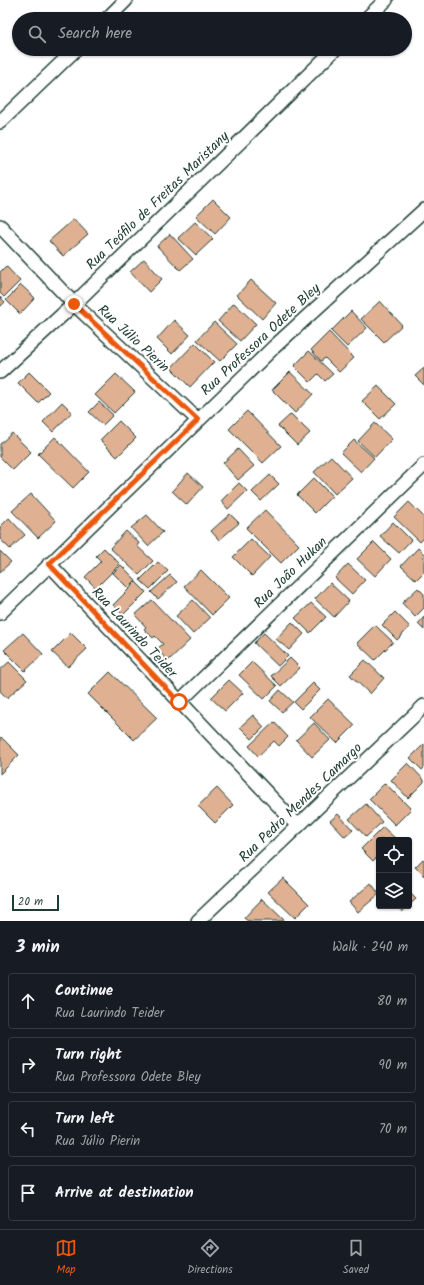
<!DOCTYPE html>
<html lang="en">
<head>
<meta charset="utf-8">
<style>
  body { margin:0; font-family:Kalam,sans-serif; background:#20242c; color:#f1f3f6 }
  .controls { position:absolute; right:12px; bottom:12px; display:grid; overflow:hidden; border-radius:4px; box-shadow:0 1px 3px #0004 }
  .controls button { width:36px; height:36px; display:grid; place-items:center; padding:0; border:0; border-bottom:1px solid #363941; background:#171b24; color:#f1f3f6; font:20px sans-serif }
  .scale { position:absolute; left:12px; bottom:10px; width:47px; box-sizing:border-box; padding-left:4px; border:2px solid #1f3d34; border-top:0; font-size:11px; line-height:14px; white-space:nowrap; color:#1f3d34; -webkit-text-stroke:3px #fff; paint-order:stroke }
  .stop { position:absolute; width:12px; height:12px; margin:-9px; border:3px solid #ea580c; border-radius:50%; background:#fff }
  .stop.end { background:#ea580c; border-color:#fff; box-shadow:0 1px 4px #0008 }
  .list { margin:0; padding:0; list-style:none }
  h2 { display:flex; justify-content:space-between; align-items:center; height:52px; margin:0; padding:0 16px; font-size:17px }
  h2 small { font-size:13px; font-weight:400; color:#9ea1a6 }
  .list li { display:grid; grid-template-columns:26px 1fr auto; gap:12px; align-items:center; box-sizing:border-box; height:56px; margin:0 8px 8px; padding:0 8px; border:1px solid #363941; border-radius:4px }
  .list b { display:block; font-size:15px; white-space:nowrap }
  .list p { margin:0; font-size:13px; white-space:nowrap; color:#9ea1a6 }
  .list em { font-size:13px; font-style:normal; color:#9ea1a6 }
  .icon { flex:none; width:22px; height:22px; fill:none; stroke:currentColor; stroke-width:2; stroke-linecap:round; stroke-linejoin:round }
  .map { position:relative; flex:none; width:424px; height:921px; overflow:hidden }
  .search { position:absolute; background:#171b24; box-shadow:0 1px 3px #0004; left:12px; right:12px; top:12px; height:44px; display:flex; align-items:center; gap:10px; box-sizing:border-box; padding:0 14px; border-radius:22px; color:#9ea1a6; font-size:15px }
  .sheet { height:308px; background:#171b24 }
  nav { display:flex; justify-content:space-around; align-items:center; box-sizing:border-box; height:56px; border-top:1px solid #363941; background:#171b24; font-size:11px; color:#9ea1a6 }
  nav a { display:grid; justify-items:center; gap:2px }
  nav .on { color:#ea580c }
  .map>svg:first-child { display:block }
  .building { fill:#e0b092; stroke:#1f3d34 }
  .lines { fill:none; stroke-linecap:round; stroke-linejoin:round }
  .minor-casing { stroke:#1f3d34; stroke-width:16 }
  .minor { stroke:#fff; stroke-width:13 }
  .route { stroke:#ea580c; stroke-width:5 }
  .labels { text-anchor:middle; stroke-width:4; stroke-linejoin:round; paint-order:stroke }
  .street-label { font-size:14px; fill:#1f3d34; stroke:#fff }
</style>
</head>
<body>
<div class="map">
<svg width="424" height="921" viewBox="0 0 424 921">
  <rect width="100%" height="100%" fill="#fff"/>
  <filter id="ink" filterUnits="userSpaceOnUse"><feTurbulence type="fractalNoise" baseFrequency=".025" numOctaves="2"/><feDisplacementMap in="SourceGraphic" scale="8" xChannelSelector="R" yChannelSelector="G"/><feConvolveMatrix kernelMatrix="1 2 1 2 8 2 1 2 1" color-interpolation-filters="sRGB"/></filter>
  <g filter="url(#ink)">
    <g class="building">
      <polygon points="213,199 231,217 215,234 196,216"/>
      <polygon points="74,219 88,234 63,256 49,241"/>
      <polygon points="195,222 213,239 196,255 178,238"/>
      <polygon points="170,234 193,259 180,270 157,246"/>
      <polygon points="144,259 162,279 149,292 130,272"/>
      <polygon points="6,266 20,281 4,297 0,293 0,272"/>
      <polygon points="251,280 276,303 262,319 237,295"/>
      <polygon points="21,285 35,298 20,314 6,300"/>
      <polygon points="0,297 5,302 0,307"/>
      <polygon points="380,301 402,325 384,342 361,319"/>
      <polygon points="234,303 256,324 240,341 218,321"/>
      <polygon points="351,311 367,328 347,347 331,331"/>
      <polygon points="174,320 190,335 172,354 157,339"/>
      <polygon points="214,322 237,344 220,361 197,340"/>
      <polygon points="329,332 354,358 339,372 325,358 321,361 311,350"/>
      <polygon points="195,343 214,362 190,387 171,368"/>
      <polygon points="309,351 333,374 325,381 318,374 310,382 294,366"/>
      <polygon points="424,368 424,385 415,376"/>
      <polygon points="29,372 49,392 38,403 18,383"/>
      <polygon points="290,372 313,394 295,413 272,390"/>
      <polygon points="116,374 135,392 114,413 95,395"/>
      <polygon points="378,386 396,404 380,419 362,401"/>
      <polygon points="62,402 72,412 53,432 43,422"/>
      <polygon points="99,402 113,415 103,425 89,412"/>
      <polygon points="247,411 281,446 263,463 229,429"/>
      <polygon points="291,414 310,433 297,445 278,426"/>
      <polygon points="119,421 136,438 117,457 100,440"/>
      <polygon points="375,423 392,439 375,457 358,441"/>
      <polygon points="12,433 31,452 13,470 0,457 0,444"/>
      <polygon points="55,437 89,472 73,488 38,454"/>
      <polygon points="354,440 374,458 361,472 341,453"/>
      <polygon points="238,449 254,466 238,480 223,463"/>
      <polygon points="331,456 352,478 335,494 314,472"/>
      <polygon points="188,473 203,487 187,505 172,491"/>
      <polygon points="270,475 279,484 261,501 252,492"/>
      <polygon points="314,478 332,496 315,513 297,495"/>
      <polygon points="239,483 247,491 228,509 221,501"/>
      <polygon points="31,494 56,521 38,538 12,511"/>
      <polygon points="409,502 424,517 424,538 420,542 394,517"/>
      <polygon points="265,510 299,545 281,563 246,528"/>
      <polygon points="230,514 239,523 219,540 211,531"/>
      <polygon points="147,515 163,532 148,546 131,528"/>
      <polygon points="9,518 25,535 10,549 0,539 0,527"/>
      <polygon points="393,522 411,540 399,553 380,536"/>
      <polygon points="126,531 139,543 137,546 153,561 139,575 110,548"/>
      <polygon points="251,539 270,557 252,576 233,557"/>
      <polygon points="374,542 391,559 375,576 357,559"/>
      <polygon points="104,548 120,564 96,588 85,577 101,561 96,556"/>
      <polygon points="418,548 424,554 424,572 416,580 401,566"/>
      <polygon points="0,551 11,562 0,572"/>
      <polygon points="158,562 168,571 150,589 140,580"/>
      <polygon points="348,564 365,580 352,594 335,578"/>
      <polygon points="121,565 136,580 128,588 113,573"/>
      <polygon points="201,570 229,598 212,615 184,586"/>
      <polygon points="170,575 177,582 158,599 151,592"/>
      <polygon points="136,582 146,592 123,615 113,605"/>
      <polygon points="330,583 349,601 334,617 315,599"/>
      <polygon points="418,588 424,594 424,608 415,617 402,603"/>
      <polygon points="152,600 190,640 168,661 157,649 163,644 155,636 153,638 144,629 146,627 135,615"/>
      <polygon points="193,600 210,618 193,634 176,616"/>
      <polygon points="311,603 326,617 310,633 295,618"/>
      <polygon points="395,612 410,627 397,640 382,625"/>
      <polygon points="424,617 424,630 418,624"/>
      <polygon points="292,622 304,634 289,650 276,639"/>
      <polygon points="375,625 393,642 375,660 357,643"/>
      <polygon points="23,633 43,654 25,671 4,650"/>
      <polygon points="71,633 87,649 68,667 52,652"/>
      <polygon points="264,633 288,656 278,666 254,643"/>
      <polygon points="290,658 300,668 281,686 271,676"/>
      <polygon points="365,660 384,678 370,694 350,675"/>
      <polygon points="9,662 27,680 7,698 0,691 0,670"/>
      <polygon points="252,662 277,686 264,699 239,675"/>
      <polygon points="110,672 157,718 134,740 88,694"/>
      <polygon points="229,680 243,693 225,711 211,698"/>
      <polygon points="313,683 320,690 301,709 294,702"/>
      <polygon points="280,690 293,702 282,712 270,701"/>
      <polygon points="328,699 355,725 337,743 310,717"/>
      <polygon points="253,715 264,727 252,739 240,727"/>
      <polygon points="274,722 288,737 279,746 274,741 258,756 249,746"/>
      <polygon points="314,723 330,740 312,757 296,740"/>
      <polygon points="1,737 19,755 0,774 0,738"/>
      <polygon points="424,744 424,768 422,770 410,758"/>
      <polygon points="408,763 424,780 424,782 408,798 391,780"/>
      <polygon points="385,783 411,809 395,825 369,799"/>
      <polygon points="217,788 233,805 215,823 198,806"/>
      <polygon points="366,804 382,822 366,837 349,819"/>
      <polygon points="338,814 353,830 345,837 330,821"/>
      <polygon points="383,827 396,839 379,840 379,855 373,861 361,849"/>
      <polygon points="423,859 424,860 424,876 415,867"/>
      <polygon points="283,878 309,904 295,918 268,892"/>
      <polygon points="371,883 379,894 358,912 349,902"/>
      <polygon points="409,892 416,899 402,912 397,906 409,906"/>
      <polygon points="262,899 285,921 248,921 244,918"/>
    </g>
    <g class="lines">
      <defs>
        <g id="minor">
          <polyline points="107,19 126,0"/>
          <polyline points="366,19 386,0"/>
          <polyline points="0,122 76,49"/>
          <polyline points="0,226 74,304 198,420"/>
          <polyline points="0,372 74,304 335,49"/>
          <polyline points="49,564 298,826"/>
          <polyline points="0,613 274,347 424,210"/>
          <polyline points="179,702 424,465"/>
          <polyline points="198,921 424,706"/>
        </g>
      </defs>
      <use href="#minor" class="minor-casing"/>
      <use href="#minor" class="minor"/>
    </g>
  </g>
  <g class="lines" filter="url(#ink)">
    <polyline class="route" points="74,304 198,420 49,564 179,702"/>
  </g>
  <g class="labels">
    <g class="street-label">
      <text transform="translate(157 200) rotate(-44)" y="5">Rua Teófilo de Freitas Maristany</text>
      <text transform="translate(134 338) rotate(43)" y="5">Rua Júlio Pierin</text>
      <text transform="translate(260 339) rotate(-43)" y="5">Rua Professora Odete Bley</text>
      <text transform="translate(290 572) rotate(-44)" y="5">Rua João Hukan</text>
      <text transform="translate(135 632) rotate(47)" y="5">Rua Laurindo Teider</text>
      <text transform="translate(300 802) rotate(-44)" y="5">Rua Pedro Mendes Camargo</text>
    </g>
  </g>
</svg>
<div class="controls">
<button><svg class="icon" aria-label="locate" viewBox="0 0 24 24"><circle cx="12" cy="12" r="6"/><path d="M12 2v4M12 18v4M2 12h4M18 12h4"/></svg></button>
<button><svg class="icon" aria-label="layers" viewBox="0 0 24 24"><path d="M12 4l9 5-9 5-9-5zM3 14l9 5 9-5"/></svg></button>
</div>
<div class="scale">20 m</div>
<div class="stop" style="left:179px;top:702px"></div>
<div class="stop end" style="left:74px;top:304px"></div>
<div class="search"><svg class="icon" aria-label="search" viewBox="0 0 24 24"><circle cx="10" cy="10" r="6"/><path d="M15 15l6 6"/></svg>Search here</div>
</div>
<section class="sheet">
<h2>3 min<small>Walk · 240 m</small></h2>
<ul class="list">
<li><svg class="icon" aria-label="ahead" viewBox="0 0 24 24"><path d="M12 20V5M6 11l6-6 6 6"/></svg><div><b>Continue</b><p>Rua Laurindo Teider</p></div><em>80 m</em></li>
<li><svg class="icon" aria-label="right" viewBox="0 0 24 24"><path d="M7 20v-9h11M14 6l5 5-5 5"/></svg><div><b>Turn right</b><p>Rua Professora Odete Bley</p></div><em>90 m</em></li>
<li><svg class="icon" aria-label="left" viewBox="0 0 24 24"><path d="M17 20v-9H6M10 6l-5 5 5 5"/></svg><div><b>Turn left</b><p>Rua Júlio Pierin</p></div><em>70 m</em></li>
<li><svg class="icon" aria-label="arrive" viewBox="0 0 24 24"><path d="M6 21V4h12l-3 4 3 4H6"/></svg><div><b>Arrive at destination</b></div></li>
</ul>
</section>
<nav>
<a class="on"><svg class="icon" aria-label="map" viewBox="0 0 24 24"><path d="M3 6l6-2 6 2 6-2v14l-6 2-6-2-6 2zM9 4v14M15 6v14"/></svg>Map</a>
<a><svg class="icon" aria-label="directions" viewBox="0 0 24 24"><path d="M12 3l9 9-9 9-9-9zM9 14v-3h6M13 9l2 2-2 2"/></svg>Directions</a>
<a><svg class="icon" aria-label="saved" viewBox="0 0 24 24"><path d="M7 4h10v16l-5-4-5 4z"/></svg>Saved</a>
</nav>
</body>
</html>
